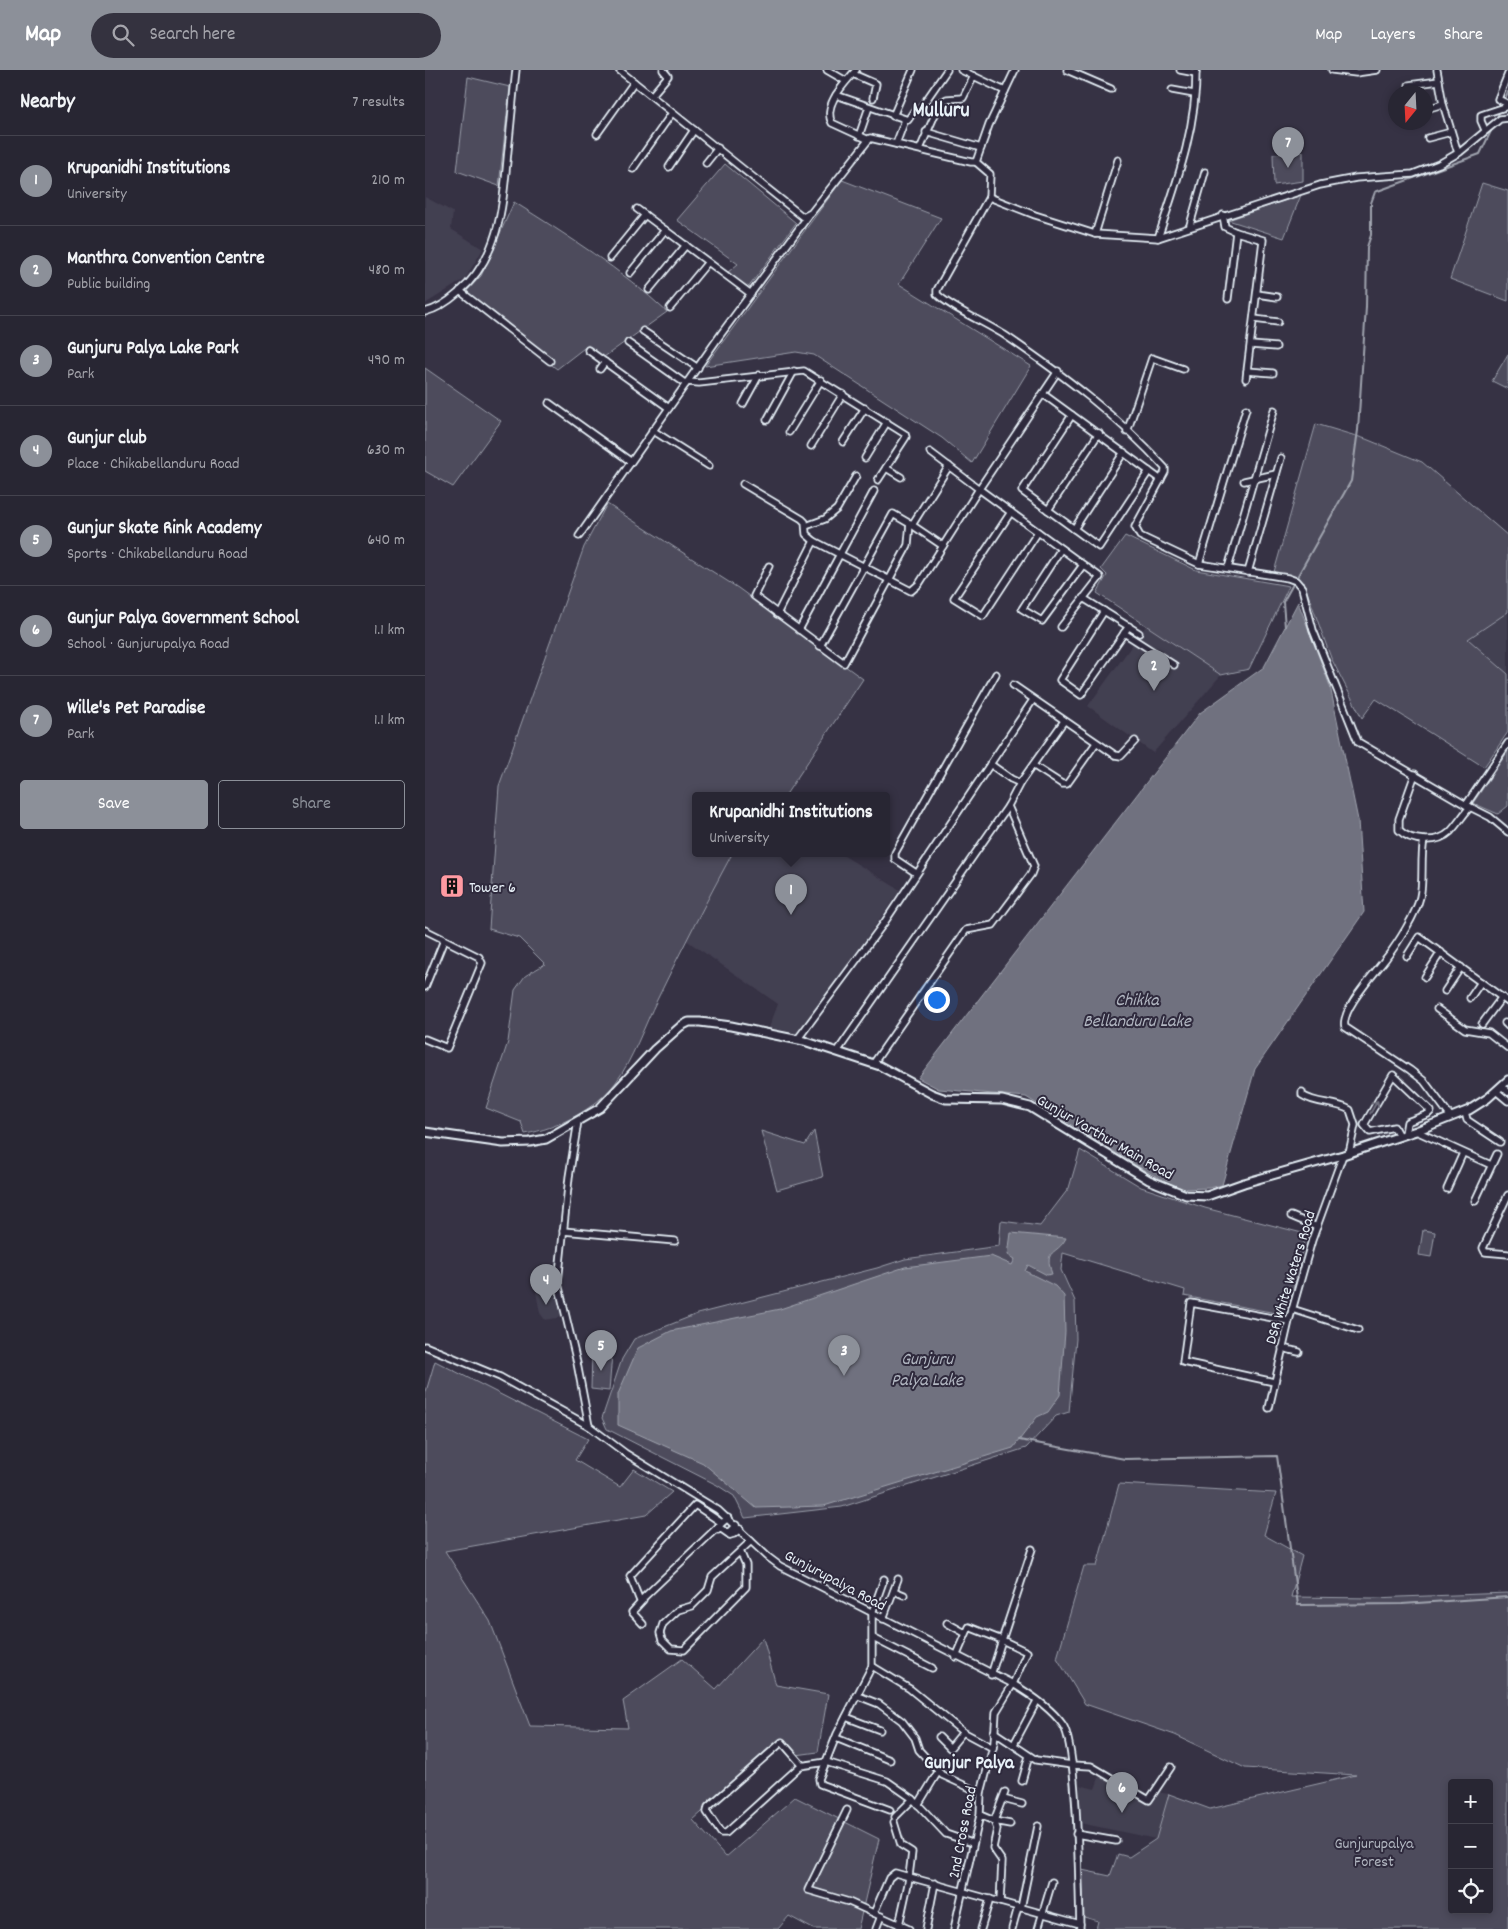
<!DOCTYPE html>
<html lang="en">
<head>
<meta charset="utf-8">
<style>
  body { margin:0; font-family:Dekko,sans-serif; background:#34323f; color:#f1f3f6 }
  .controls { position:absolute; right:15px; bottom:15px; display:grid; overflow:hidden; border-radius:5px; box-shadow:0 2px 8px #0003 }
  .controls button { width:45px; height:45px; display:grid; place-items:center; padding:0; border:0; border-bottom:1px solid #44434e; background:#282633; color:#f1f3f6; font:25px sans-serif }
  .compass { position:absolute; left:963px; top:15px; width:45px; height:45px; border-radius:50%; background:#282633; box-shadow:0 2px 8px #0003; rotate:198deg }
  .you { position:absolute; left:511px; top:929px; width:18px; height:18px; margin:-12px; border:4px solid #fff; border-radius:50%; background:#1a73e8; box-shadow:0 0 0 8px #1a73e833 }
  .badge { display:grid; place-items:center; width:32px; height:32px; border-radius:50%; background:#8c9099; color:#fff; font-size:16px; font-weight:700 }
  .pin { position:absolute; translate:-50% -41px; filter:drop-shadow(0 1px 2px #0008) }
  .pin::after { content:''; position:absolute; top:26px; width:18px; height:15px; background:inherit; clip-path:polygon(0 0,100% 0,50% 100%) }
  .popup { position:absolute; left:267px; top:722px; width:198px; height:65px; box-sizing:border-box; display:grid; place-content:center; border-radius:5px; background:#282633; filter:drop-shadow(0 1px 4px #0005); font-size:16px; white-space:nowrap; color:#a5a5ac }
  .popup b { font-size:19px; color:#f1f3f6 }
  .popup::after { content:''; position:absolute; left:50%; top:100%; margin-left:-10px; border:10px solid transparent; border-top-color:#282633 }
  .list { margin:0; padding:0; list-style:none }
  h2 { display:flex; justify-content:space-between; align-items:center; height:65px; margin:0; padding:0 20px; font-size:21px }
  h2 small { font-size:16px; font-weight:400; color:#a5a5ac }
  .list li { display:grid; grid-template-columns:32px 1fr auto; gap:15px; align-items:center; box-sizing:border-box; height:90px; padding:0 20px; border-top:1px solid #44434e }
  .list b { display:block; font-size:19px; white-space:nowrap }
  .list p { margin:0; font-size:16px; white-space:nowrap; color:#a5a5ac }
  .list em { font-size:16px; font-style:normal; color:#a5a5ac }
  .actions { display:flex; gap:10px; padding:15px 20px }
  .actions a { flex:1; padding:11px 0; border:1px solid #8c9099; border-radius:5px; text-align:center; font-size:18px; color:#8c9099 }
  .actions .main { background:#8c9099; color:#fff }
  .icon { flex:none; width:28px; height:28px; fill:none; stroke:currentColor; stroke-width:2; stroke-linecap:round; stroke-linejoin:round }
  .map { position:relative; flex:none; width:1083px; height:1859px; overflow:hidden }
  header { display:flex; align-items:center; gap:30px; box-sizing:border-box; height:70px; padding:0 25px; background:#8c9099; color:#fff }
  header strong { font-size:24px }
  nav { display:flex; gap:28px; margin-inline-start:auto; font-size:18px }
  .search { width:350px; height:45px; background:#34323f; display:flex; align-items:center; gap:12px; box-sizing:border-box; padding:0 18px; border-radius:28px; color:#a5a5ac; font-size:19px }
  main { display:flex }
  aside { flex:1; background:#282633 }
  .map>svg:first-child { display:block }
  .built { fill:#433f51 }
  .green { fill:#4d4b5c; stroke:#9a9eaa; fill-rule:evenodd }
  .water { fill:#70717f; stroke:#a0a4af }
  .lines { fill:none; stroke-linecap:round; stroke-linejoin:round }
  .stream { stroke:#a0a4af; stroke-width:2 }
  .minor-casing { stroke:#e8f1f8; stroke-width:9 }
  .major-casing { stroke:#e8f1f8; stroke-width:11 }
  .minor { stroke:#2f2a3d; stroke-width:5.5 }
  .major { stroke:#2f2a3d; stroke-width:7 }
  .oneway { stroke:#70707e }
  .labels { text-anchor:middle; stroke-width:4; stroke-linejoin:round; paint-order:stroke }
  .poi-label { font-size:16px; fill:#e8f1f8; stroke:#2f2a3d; text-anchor:start }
  .street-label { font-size:16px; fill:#e8f1f8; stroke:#2f2a3d }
  .park-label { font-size:16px; fill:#b2b7c1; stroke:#2f2a3d }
  .water-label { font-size:18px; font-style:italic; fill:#b2b7c2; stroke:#2f2a3d }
  .quarter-label { font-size:19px; font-weight:bold; fill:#e8f1f8; stroke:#2f2a3d }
  .district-label { font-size:21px; font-weight:bold; fill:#e8f1f8; stroke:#2f2a3d }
</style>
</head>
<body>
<header>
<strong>Map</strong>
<div class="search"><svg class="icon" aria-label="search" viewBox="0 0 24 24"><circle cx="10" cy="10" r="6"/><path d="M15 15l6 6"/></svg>Search here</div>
<nav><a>Map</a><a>Layers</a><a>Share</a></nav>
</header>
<main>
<aside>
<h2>Nearby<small>7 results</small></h2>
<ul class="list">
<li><span class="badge">1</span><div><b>Krupanidhi Institutions</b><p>University</p></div><em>210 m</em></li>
<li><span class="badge">2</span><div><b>Manthra Convention Centre</b><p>Public building</p></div><em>480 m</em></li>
<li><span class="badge">3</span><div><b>Gunjuru Palya Lake Park</b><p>Park</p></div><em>490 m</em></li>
<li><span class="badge">4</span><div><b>Gunjur club</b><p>Place · Chikabellanduru Road</p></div><em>630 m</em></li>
<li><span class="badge">5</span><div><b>Gunjur Skate Rink Academy</b><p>Sports · Chikabellanduru Road</p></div><em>640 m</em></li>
<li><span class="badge">6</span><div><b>Gunjur Palya Government School</b><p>School · Gunjurupalya Road</p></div><em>1.1 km</em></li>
<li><span class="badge">7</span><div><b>Wille's Pet Paradise</b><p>Park</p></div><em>1.1 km</em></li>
</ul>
<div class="actions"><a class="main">Save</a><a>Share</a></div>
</aside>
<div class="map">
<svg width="1083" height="1859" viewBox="0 0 1083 1859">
  <rect width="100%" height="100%" fill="#363244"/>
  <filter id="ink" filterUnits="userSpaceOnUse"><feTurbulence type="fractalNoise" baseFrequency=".02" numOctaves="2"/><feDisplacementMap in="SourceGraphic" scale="10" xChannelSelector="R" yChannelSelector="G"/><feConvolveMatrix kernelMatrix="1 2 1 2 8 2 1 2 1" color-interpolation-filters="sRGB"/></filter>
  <g filter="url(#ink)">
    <g class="built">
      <polygon points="0,127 28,142 26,159 58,179 40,209 0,234"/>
      <polygon points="1083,542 1083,604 1043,569"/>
      <polygon points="721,556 796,605 728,683 663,636"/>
      <polygon points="307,784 416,784 475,820 375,964 344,958 353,934 261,870"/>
      <polygon points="129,1216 138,1247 120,1250 115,1243 111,1222"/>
      <polygon points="675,1705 725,1732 732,1722 744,1724 731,1769 655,1753 655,1715 670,1719"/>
    </g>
    <g class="green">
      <polygon points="43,7 85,17 74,116 32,101"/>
      <polygon points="878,82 878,111 849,115 848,84"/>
      <polygon points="300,94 371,153 323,218 303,202 313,194 252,150"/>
      <polygon points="417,110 516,148 474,214 606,296 547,393 517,368 389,285 371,282 280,296"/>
      <polygon points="1057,113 1083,121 1083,231 1025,209"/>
      <polygon points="876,125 859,168 803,150"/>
      <path d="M89 132C143 166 196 199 242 242L179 287 163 275 132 299 36 227 56 206Z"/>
      <polygon points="1083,284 1083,319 1067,311"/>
      <polygon points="0,298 76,351 28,417 0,401"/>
      <polygon points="891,354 941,369 997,392 1083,466 1083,542 1043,569 1083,604 1083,662 1059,697 951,629 937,648 906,588 879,513 849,502"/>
      <path d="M182 434 313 518 438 609 360 726H271V784H307C281 832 256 880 232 930 220 954 207 991 191 1012 170 1040 133 1058 100 1064L96 1052 61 1038 83 972 90 920 100 906 120 894 94 868 64 859 74 716 159 477Z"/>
      <polygon points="700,466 771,500 864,516 824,599 796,605 672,523 682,505 676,499"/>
      <polygon points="1083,681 1083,736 1073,744 1048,733"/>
      <polygon points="336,1061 380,1075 389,1061 398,1107 352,1120"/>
      <polygon points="655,1080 716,1117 780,1138 881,1164 862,1245 759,1226 760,1220 638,1183 636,1200 650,1231 651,1269 644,1342 631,1346 601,1378 417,1437 320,1448 309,1426 292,1415 182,1359 177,1348 197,1289 209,1269 272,1244 452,1198 480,1189 574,1176 576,1151 615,1156 644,1118"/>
      <polygon points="998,1160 1010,1162 1006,1187 994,1185"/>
      <polygon points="167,1282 187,1284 184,1321 166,1319"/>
      <polygon points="10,1291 163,1369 150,1390 195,1417 209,1399 247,1422 221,1445 20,1481 65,1551 105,1656 203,1658 198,1631 257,1589 291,1619 338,1568 351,1615 403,1624 393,1682 364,1686 354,1674 268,1750 301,1787 370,1727 454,1769 433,1859 388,1859 364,1846 353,1859 0,1859 0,1325"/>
      <path d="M694 1414 851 1423 839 1465 877 1486 866 1527 948 1528 1083 1523V1859H671L673 1851 659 1847 657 1800 685 1806 693 1784 704 1787 731 1769 744 1724 785 1739 931 1705 820 1698 750 1665 660 1634 632 1588 659 1496H672ZM1027 1713H1064V1840H1027Z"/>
    </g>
    <g class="water">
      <polygon points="873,532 905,616 933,750 939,842 830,999 797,1115 784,1118 756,1119 719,1100 601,1027 514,1019 493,1008 775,643 839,597"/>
      <path d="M586 1163 641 1168C632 1186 618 1178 627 1204L622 1205 603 1195 600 1201 630 1216 639 1226 640 1262 635 1325 623 1342 612 1347 588 1378 399 1436 331 1438 278 1393 193 1355V1324L213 1278 246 1261 355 1239 480 1197 566 1186 587 1195 590 1189 583 1185Z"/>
    </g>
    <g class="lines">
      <g class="stream">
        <polyline points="1079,31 1083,22"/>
        <polyline points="1071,50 1075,40"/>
        <polyline points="860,557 858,532 926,411 933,360 941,237 942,177 946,165 946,133 950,122 1055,84 1067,59"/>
        <polyline points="594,1370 700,1389 852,1386 873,1535 977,1534 1083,1527"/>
      </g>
      <defs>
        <g id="minor">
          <polyline points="194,0 378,147 386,143 445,68 546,92 551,92 564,55 590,0"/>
          <polyline points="402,0 421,11"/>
          <path d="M431 0C421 12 397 35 407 53L444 70"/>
          <polyline points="536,0 580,21"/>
          <polyline points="642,0 686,19"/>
          <polyline points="755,0 771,3"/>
          <polyline points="907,0 931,3 952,0"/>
          <polyline points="1012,0 1018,34 1033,83"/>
          <polyline points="428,4 451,14 448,28"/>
          <polyline points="1083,4 1073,29 1083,34"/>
          <polyline points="984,15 1014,11"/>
          <polyline points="747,20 769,24"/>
          <polyline points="227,25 243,6 238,0"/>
          <polyline points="411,25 483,50 489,41 495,39 522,0"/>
          <polyline points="1001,39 1018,34"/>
          <polyline points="468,46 488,0"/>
          <polyline points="1060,60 1056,51 1056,45 1083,36"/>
          <polyline points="501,62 556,78"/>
          <polyline points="172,64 209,12"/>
          <polyline points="434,66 444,37"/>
          <polyline points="1003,68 1026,62"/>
          <polyline points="471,74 480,50"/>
          <polyline points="495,79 515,33 522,29 538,28 549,6"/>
          <path d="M551 92 565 104 564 127 512 220V224C524 237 563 254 581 266 638 305 693 346 740 398V402L710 457 715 466 774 494 863 508 871 511 877 518 888 560 933 672 1041 735 1065 747 1083 762"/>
          <polyline points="281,93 293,78"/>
          <polyline points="244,97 269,60"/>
          <polyline points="208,99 247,43"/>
          <polyline points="564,127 610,145 670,164 733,168 895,115 931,108 988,104 1014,94 1035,82 1075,49 1083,48"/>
          <polyline points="212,139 326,224"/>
          <polyline points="798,145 800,157 811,162 803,229"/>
          <polyline points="765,155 780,102"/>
          <polyline points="811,162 838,170 821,309"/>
          <polyline points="670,164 693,90"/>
          <path d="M733 168C751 114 772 58 771 0"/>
          <polyline points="185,188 220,145"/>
          <polyline points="205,203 240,160"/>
          <polyline points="224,220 261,175"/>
          <polyline points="35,221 125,291"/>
          <polyline points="832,224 852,227"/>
          <polyline points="245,238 283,192"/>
          <path d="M0 242C12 239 24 231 33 223 76 187 78 132 83 80 86 53 88 27 91 0"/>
          <polyline points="829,249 853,252"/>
          <polyline points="218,261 273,298"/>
          <polyline points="203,273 261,314"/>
          <polyline points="826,275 851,277"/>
          <polyline points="163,280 244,338"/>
          <polyline points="175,299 180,292"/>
          <polyline points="633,301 554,419 675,507 636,557"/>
          <polyline points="822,301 848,303"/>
          <polyline points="262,312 274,313 379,301 480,364 481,367 453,410"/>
          <polyline points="618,324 736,410"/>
          <polyline points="124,333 205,391"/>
          <polyline points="318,334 334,305"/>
          <polyline points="647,345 597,421 674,477 724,401"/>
          <polyline points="342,350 369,301"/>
          <polyline points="227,360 284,396"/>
          <polyline points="364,362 396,310"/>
          <polyline points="702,362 727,288 758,299"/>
          <polyline points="418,372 440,338"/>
          <polyline points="386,376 418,324"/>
          <polyline points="440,388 462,352"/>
          <polyline points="461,398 476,407"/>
          <polyline points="819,411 851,404"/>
          <polyline points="318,414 377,449 380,452 381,464 389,471 486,521 494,514 554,419 505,382"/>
          <polyline points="623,440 674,363"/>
          <polyline points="586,442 529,528 558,546 613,462"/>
          <polyline points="487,455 518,476"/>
          <polyline points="381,456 400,449 412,439 431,406"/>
          <polyline points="649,459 699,382"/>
          <polyline points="154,466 296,264 384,145"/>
          <polyline points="636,479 597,539 617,551 658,495"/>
          <polyline points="774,494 821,339"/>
          <polyline points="344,496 329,526 419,593 483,475 485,453"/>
          <polyline points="803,498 849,340"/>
          <polyline points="823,502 856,388"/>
          <polyline points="658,528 714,563"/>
          <polyline points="679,541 635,610 656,625 704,556"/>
          <polyline points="352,544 389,471"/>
          <polyline points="374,560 449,421"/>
          <polyline points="699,563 749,595"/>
          <polyline points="395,576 468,444 487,455 524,396"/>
          <polyline points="588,615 690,685 696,686 710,671"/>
          <polyline points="565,694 586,709 595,713"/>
          <polyline points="609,696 637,714 642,714 671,673"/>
          <path d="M990 704 974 749V760C986 772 1012 774 1025 762 1032 755 1038 745 1045 737"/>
          <polyline points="1041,735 1083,673"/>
          <path d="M999 770C995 789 999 809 995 827 991 844 973 873 962 887 951 902 915 940 920 957L985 1000 999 1011 1026 1047"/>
          <polyline points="491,803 470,789 470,783 571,604"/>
          <polyline points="0,860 54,887 57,893 22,978 0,969"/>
          <polyline points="982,886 994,867 1083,932"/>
          <polyline points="1000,907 1016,882"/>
          <polyline points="0,917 19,870"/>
          <polyline points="1020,921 1036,897"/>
          <polyline points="1045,928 1056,912"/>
          <polyline points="1012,939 1040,959 1064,963 1083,978"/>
          <polyline points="1080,953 1083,956"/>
          <polyline points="1057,954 1077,927"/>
          <polyline points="372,970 459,853 608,630"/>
          <polyline points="412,982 583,736 595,713 639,651"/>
          <polyline points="448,994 541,860 568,855 606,804 609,796 583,736"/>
          <polyline points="1077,1016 1083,1022"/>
          <polyline points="1071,1021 1083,1031"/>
          <path d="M877 1022V1025C892 1035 909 1031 925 1040L930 1055 924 1083"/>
          <polyline points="1040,1042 1042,1050 1075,1072"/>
          <polyline points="153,1051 144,1107 133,1213 152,1293 164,1356"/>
          <polyline points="991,1061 1066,1095"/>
          <polyline points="974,1066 969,1057 945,1062 939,1055 968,1005 1006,1041 1003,1044 982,1052 980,1064"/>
          <polyline points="1022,1119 1038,1083"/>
          <polyline points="1083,1125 1058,1178 1060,1182 1083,1184"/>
          <polyline points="1050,1131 1072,1084"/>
          <polyline points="866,1146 892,1157"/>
          <polyline points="138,1161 250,1171"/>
          <polyline points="867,1239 933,1260"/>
          <path d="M0 1276 75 1307 164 1356 200 1383 293 1440 343 1487 355 1496 588 1614C605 1624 626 1638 638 1655 653 1677 654 1824 655 1859"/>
          <polyline points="857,1278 874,1282"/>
          <polyline points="849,1312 758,1292 766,1233 864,1251"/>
          <polyline points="844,1338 864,1251 887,1170 918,1085"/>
          <polyline points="297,1453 215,1531 205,1506 270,1435 297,1453 303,1448"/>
          <polyline points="311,1455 305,1461 305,1465 309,1464 315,1459"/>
          <polyline points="293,1460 295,1458 305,1465"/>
          <polyline points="315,1481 321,1495 321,1517 259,1580 246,1579 237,1570 235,1563 238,1554 253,1540 267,1536 283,1520 287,1507 326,1471"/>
          <polyline points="459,1509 447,1543 447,1596 412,1664 394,1709 395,1714 465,1740"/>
          <polyline points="469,1521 479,1525"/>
          <polyline points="458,1549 473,1509"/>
          <polyline points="522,1553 540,1563"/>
          <polyline points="218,1554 207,1542 218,1530"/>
          <polyline points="448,1568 507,1598"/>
          <polyline points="531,1587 544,1557 577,1570 566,1605"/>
          <polyline points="447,1596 485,1619 538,1662 568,1678"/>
          <polyline points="431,1625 454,1634 477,1651 490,1668 494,1680 517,1705 556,1723"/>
          <polyline points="421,1647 455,1660"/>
          <polyline points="569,1662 611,1690 647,1695 666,1696 724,1730 746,1697"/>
          <polyline points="514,1667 525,1678 538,1662"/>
          <polyline points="411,1668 465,1690"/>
          <polyline points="589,1674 612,1631"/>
          <polyline points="377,1695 357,1672 283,1737 282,1742 296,1763 301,1763 375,1696 401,1692 462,1711 488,1729 521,1764 547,1773"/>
          <polyline points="597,1711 604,1686"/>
          <polyline points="578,1729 597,1734"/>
          <polyline points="493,1735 513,1702"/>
          <polyline points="422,1740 383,1820 424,1832 484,1859"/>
          <polyline points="555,1745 569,1751 580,1722"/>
          <polyline points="470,1747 488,1729"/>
          <polyline points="469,1752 476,1775 487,1782 483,1814 474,1855"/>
          <polyline points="651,1764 691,1771"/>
          <polyline points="575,1832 577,1791 568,1778 572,1759 569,1751 585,1754"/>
          <polyline points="596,1838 613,1756"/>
          <polyline points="449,1843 464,1808 470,1803 655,1854"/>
          <polyline points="451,1859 456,1846"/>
          <polyline points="501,1859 510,1813"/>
          <polyline points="529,1859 555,1745 556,1723 569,1673 571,1642 588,1614 602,1582 577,1570 607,1479"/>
          <polyline points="556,1859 565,1829"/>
          <polyline points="587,1859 593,1837"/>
          <polyline points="613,1859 627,1812"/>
        </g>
        <polyline id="major" points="0,1062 78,1073 105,1072 121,1069 175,1038 230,979 256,956 264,952 275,952 306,956 379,971 455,996 507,1024 521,1029 577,1030 605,1037 724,1110 761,1125 782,1126 819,1113 918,1085 991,1061 1044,1040 1063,1028 1083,1010"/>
      </defs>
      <use href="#minor" class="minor-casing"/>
      <use href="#major" class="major-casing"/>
      <use href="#minor" class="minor"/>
      <use href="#major" class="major"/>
    </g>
    <defs><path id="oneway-shaft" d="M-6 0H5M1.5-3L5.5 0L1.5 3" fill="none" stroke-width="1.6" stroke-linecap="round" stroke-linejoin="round" transform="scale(1.25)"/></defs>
    <use class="oneway" href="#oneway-shaft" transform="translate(949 1037) rotate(-60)"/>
  </g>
  <defs>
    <symbol id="building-square" viewBox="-11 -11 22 22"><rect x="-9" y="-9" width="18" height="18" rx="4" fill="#ff9aa2" stroke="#2f2a3d"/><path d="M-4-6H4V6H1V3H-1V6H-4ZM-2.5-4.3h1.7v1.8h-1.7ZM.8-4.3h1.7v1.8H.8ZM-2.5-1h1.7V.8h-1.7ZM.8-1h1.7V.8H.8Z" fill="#111"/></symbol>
  </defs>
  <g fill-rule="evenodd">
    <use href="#building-square" x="13" y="802" width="28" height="28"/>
  </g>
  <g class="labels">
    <g class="poi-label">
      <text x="44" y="822">Tower 6</text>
    </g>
    <g class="street-label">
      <text transform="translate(681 1066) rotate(30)" y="6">Gunjur Varthur Main Road</text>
      <text transform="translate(864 1207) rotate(-73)" y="6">DSR White Waters Road</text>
      <text transform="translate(411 1509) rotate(28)" y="6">Gunjurupalya Road</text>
      <text transform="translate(536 1762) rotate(-79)" y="6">2nd Cross Road</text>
    </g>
    <g class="park-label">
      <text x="949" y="1778">Gunjurupalya<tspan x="949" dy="18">Forest</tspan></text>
    </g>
    <g class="water-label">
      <text x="712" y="935">Chikka<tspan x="712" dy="21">Bellanduru Lake</tspan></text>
      <text x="502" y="1294">Gunjuru<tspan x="502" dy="21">Palya Lake</tspan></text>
    </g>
    <g class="quarter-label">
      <text x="544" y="1698">Gunjur Palya</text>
    </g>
    <g class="district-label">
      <text x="516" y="46">Mulluru</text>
    </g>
  </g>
</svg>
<div class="controls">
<button>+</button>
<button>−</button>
<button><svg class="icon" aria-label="locate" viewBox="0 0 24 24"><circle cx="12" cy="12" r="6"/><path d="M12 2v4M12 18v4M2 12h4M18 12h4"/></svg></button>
</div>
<svg class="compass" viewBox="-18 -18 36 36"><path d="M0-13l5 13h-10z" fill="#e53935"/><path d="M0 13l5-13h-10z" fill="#a5a5ac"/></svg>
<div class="you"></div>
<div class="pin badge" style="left:366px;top:845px">1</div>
<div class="popup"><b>Krupanidhi Institutions</b>University</div>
<div class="pin badge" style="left:729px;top:621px">2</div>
<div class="pin badge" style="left:419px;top:1306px">3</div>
<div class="pin badge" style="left:121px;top:1235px">4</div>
<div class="pin badge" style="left:176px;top:1301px">5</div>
<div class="pin badge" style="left:697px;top:1743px">6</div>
<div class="pin badge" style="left:863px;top:98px">7</div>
</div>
</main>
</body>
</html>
